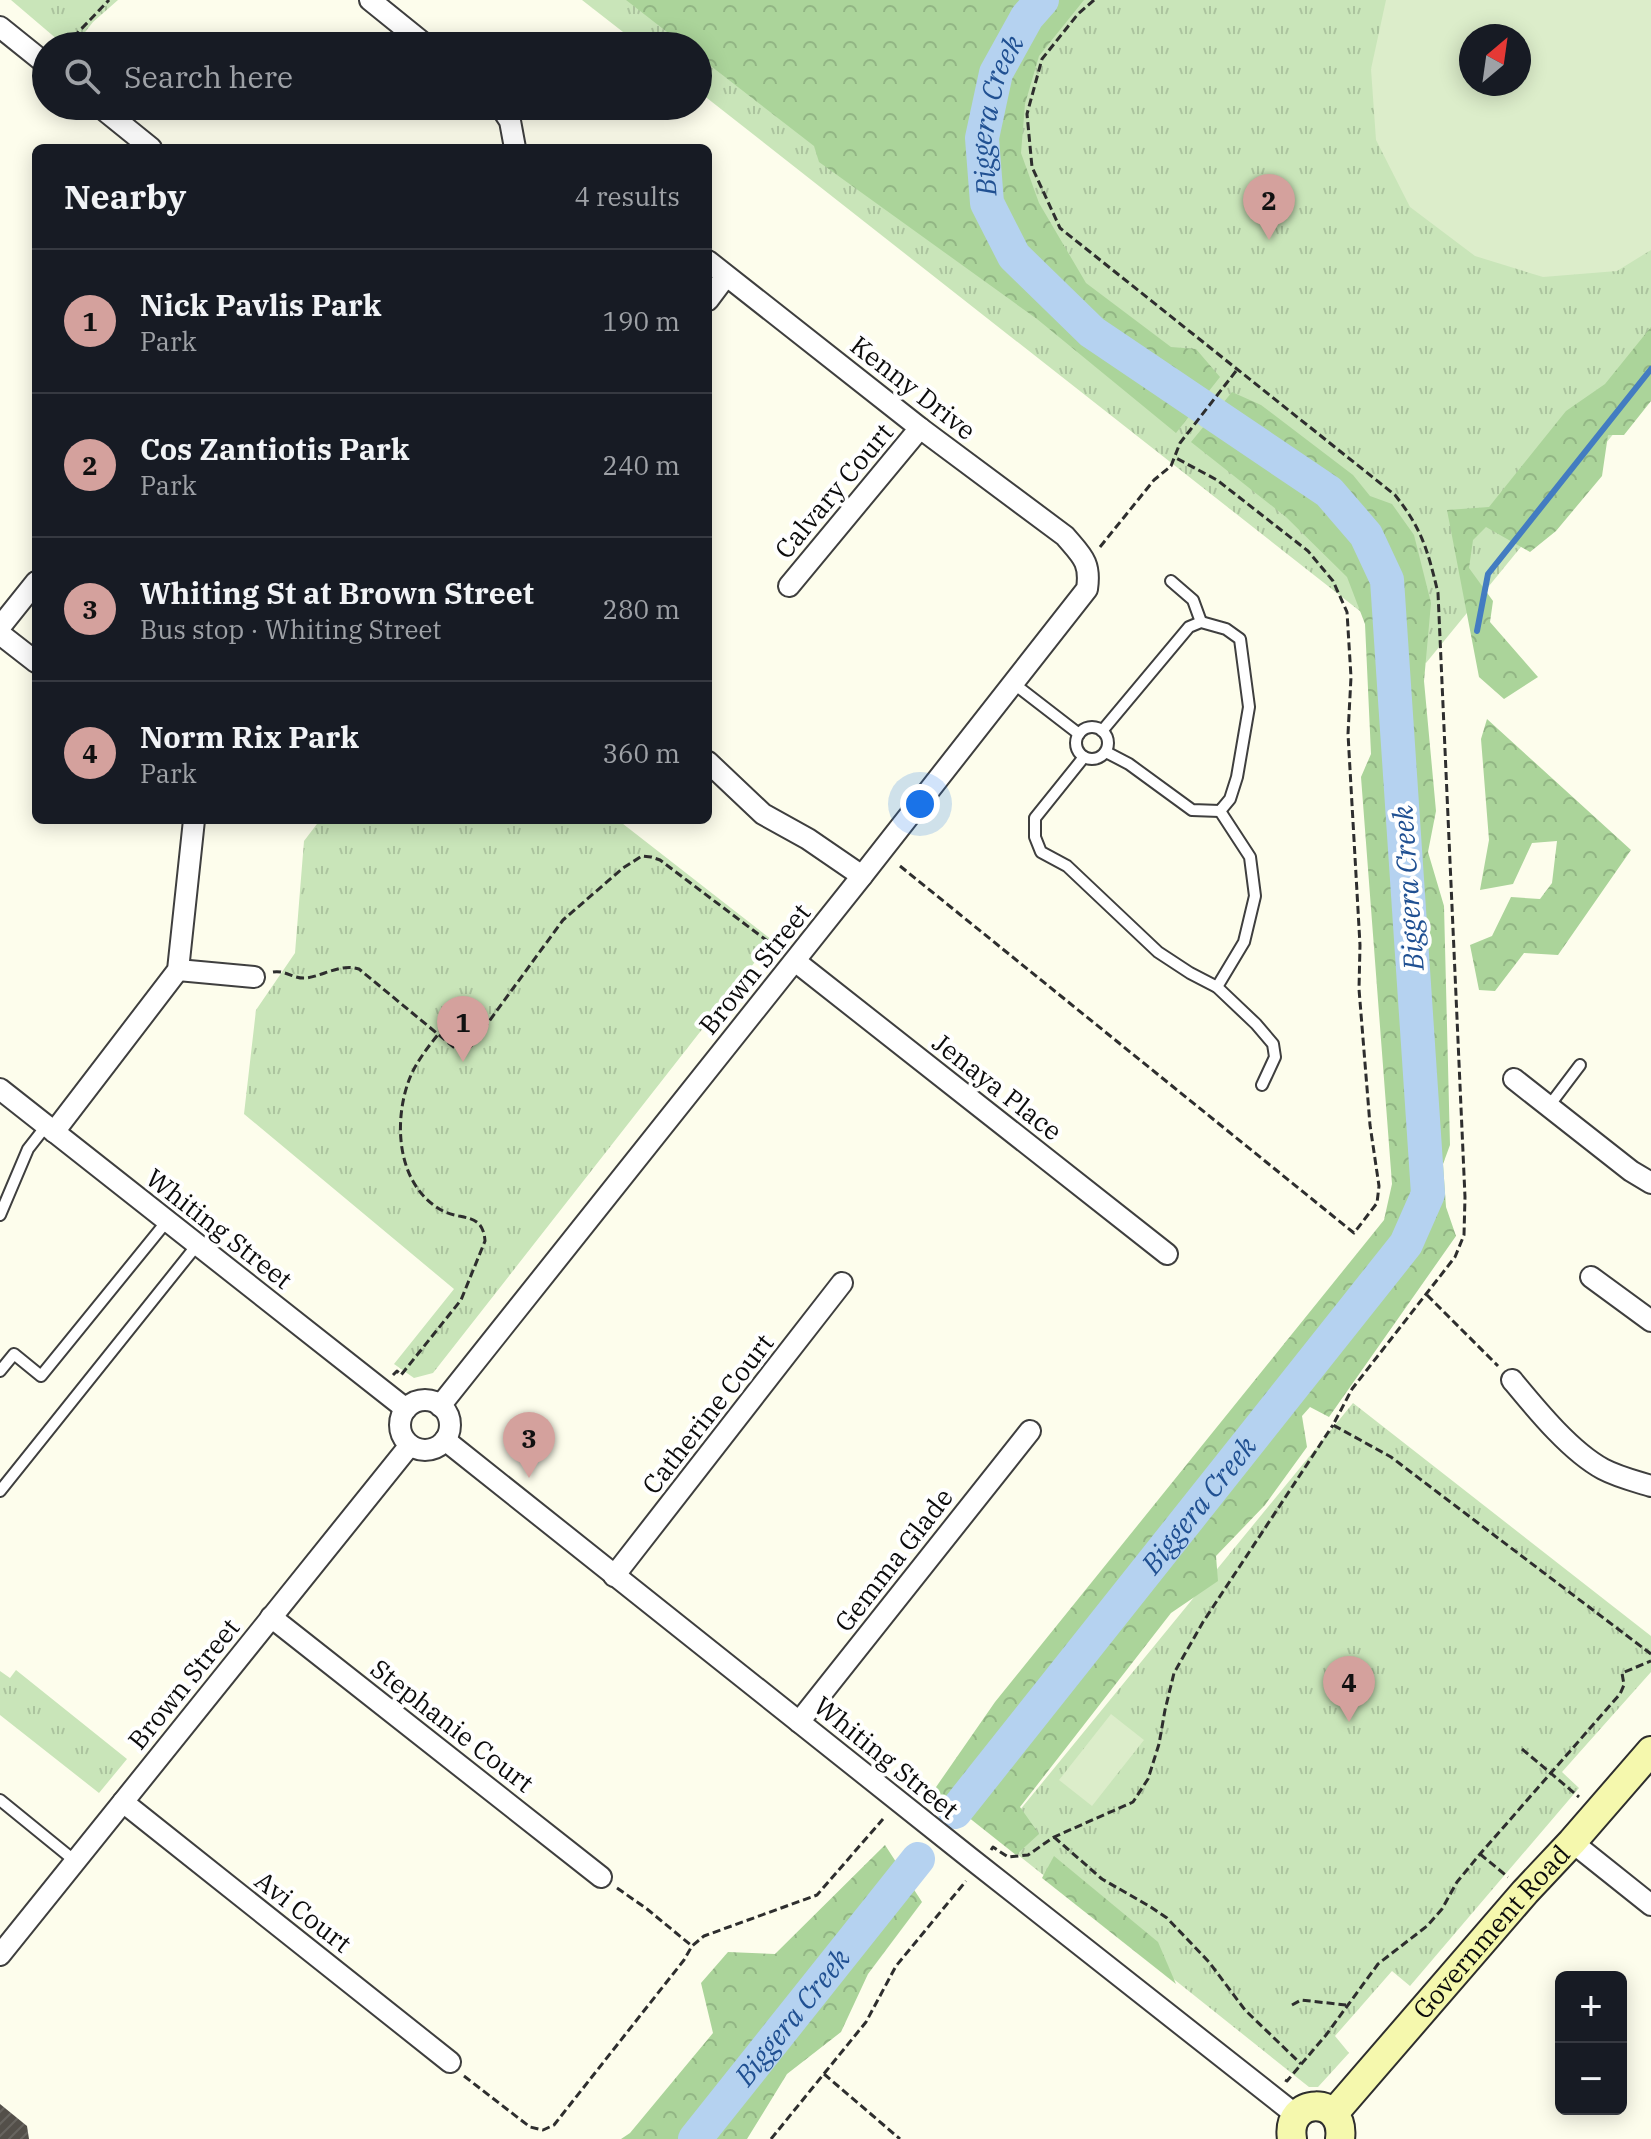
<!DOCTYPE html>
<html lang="en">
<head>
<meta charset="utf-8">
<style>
  body { margin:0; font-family:"IBM Plex Serif",serif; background:#20242c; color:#f1f3f6 }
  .controls { position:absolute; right:24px; bottom:24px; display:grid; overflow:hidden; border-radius:12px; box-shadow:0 4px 20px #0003 }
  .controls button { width:72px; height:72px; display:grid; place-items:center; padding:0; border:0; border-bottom:2px solid #363941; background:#171b24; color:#f1f3f6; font:40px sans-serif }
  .compass { position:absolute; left:1459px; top:24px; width:72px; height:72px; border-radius:50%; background:#171b24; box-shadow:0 4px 20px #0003; rotate:29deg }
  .you { position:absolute; left:920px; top:804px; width:28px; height:28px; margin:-20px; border:6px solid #fff; border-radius:50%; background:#1a73e8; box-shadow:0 0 0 12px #1a73e833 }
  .badge { display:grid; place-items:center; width:52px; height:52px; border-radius:50%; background:#d4a19d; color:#111; font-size:26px; font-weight:700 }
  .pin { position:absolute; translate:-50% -66px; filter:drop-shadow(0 2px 4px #0008) }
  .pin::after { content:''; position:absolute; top:42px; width:28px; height:24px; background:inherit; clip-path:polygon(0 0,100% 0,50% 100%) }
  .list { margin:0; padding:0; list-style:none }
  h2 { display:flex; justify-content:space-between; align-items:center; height:104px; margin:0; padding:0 32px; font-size:34px }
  h2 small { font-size:26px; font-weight:400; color:#9ea1a6 }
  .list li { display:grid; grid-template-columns:52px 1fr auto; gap:24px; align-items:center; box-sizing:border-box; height:144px; padding:0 32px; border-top:2px solid #363941 }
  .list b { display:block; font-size:30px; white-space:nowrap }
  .list p { margin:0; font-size:26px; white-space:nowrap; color:#9ea1a6 }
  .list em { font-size:26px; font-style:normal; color:#9ea1a6 }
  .icon { flex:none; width:44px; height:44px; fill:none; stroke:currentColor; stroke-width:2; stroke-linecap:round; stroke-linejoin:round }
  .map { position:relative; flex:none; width:1651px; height:2139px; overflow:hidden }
  .search { position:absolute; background:#171b24; box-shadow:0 4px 20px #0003; left:32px; top:32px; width:680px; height:88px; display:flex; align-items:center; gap:20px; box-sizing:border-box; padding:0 28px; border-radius:44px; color:#9ea1a6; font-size:30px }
  .panel { position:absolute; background:#171b24; box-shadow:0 4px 20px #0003; left:32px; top:144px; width:680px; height:680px; border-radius:12px }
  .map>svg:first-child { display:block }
  .grass { fill:url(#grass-tufts); fill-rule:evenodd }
  .forest { fill:url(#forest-crowns) }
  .pitch { fill:#dcedca; fill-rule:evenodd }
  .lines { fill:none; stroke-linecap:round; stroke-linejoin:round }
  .stream { stroke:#437cc1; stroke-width:6 }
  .river { stroke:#b5d2f0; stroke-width:34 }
  .building { fill:url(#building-hatch) }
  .lane-casing { stroke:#3f3f3f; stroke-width:14 }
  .street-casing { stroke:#3f3f3f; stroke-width:24 }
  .secondary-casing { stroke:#2e2e2e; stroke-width:32 }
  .path { stroke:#2e2e2e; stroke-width:3; stroke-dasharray:8 4; stroke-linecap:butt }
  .lane { stroke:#fff; stroke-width:10 }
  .street { stroke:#fff; stroke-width:20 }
  .secondary { stroke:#f5f8ad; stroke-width:28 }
  .labels { text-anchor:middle; stroke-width:8; stroke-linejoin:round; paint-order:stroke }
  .street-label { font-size:26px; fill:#0c0c0c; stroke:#fff }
  .water-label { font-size:28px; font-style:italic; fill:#205092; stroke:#fff }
</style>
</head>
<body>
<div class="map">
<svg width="1651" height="2139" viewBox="0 0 1651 2139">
  <defs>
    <pattern id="grass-tufts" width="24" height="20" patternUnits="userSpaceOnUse" patternTransform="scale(2)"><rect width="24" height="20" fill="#c9e5b9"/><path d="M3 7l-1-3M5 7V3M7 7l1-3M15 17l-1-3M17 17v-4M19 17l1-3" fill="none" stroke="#abc39e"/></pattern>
    <pattern id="forest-crowns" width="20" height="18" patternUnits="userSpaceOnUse" patternTransform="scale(2)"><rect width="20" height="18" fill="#abd49a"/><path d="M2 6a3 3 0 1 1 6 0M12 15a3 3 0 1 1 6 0" fill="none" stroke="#92b584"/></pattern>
    <pattern id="building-hatch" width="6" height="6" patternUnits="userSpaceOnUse" patternTransform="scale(2)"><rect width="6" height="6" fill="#534f49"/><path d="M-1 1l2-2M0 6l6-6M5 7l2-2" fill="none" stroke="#67645f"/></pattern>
  </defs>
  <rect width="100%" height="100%" fill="#fdfdec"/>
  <g class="grass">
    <polygon points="11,0 118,0 93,22 74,46 65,46"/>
    <path d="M582 0H1651V388L1426 663 698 91V46H641ZM1471 36H1519V84H1471Z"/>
    <polygon points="320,820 618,820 772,940 433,1373 414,1378 394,1364 454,1289 244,1114 256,1010 295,953 304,841"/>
    <polygon points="1353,1403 1651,1636 1651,1672 1562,1772 1579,1788 1410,1986 1392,1971 1335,2036 1349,2053 1318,2087 1309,2087 997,1838"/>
    <polygon points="16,1670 127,1759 99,1793 0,1715 0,1671 10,1678"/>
  </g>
  <g class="forest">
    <polygon points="626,0 1084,0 1039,56 1025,104 1021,153 1039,203 1086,283 1171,347 1196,349 1220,377 1176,433 1037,319 819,162 814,146 698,56 698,46 685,46"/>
    <polygon points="1651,327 1651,401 1624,435 1608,435 1602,476 1556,531 1530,552 1486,527 1473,540 1469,568 1493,601 1490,622 1538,677 1504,699 1479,677 1447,510 1489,507 1566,411 1605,384"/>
    <polygon points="1232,392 1261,405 1353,475 1370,496 1392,504 1414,535 1431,603 1424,681 1436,811 1428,852 1444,906 1450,1145 1443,1164 1446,1207 1456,1236 1329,1417 1310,1407 1302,1416 1307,1447 1265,1505 1216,1556 1218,1581 1171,1613 1020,1807 1039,1834 1016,1855 934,1790 995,1702 1384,1220 1392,1184 1361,777 1371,754 1365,624 1347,577 1286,517 1191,442"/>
    <polygon points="1487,719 1631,850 1558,955 1524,953 1495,991 1479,990 1470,945 1492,936 1511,897 1540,899 1552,883 1557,841 1532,843 1513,884 1480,890 1489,840 1481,739"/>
    <polygon points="885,1845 922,1902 868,1974 841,2032 787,2074 747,2139 621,2139 630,2133 713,2033 701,1983 728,1952 775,1954"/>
    <polygon points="1054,1856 1158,1942 1176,1984 1042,1878"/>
  </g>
  <g class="pitch">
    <path d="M1386 0H1651V250L1617 271 1543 277 1475 256 1410 207 1376 140 1371 69ZM1471 36H1519V84H1471Z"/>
    <polygon points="1111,1714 1144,1740 1092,1806 1059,1780"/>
  </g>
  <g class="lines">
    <polyline class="stream" points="1477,631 1488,574 1651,369"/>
    <g class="river">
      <path id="s1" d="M955 1812 1406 1244 1428 1194 1387 580 1366 535 1329 492 1092 332 1014 256 987 203 982 138 996 73 1027 17 1042 0"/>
      <path id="s2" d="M695 2139 918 1859"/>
    </g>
  </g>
  <polygon class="building" points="0,2104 27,2126 29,2139 0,2139"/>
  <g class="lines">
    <defs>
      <g id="lane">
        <polyline points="1171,581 1193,600 1201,622"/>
        <polyline points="1013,683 1079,734"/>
        <circle cx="1092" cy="743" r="16"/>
        <polyline points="1102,731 1189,627 1201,622 1226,629 1240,639 1249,707 1237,777 1230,799 1220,811 1192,810 1129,764 1106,752"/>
        <polyline points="1084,757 1035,818 1035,837 1041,852 1067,866 1158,952 1190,973 1217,987 1256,1024 1273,1044 1275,1057 1262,1085"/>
        <polyline points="1217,987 1244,942 1255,896 1250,857 1220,811"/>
        <polyline points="1549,1106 1580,1065"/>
        <polyline points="0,1215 28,1149 46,1126"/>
        <polyline points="0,1371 14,1354 41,1376 167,1221"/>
        <polyline points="0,1491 197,1245"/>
        <polyline points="0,1800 75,1861"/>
      </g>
      <g id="street">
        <polyline points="370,0 427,46"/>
        <polyline points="0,27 46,64"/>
        <polyline points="99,106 151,148"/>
        <polyline points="500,106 510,121 515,148"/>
        <polyline points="708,300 726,276"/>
        <polyline points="789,586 920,428"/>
        <polyline points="0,627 36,582"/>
        <polyline points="0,634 36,662"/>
        <polyline points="708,762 763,814 808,839 862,876"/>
        <polyline points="795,961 1167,1254"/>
        <polyline points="178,970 254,977"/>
        <polyline points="1514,1079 1631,1171 1651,1183"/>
        <polyline points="0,1089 406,1409"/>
        <polyline points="54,1132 178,970 194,820"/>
        <polyline points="1591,1277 1651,1321"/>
        <path d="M1512 1380C1536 1409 1570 1451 1603 1469 1618 1477 1635 1481 1651 1486"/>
        <circle cx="425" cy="1425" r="25"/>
        <path d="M440 1406 862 876 1087 589C1091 562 1082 556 1065 536L920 428 708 261"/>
        <polyline points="445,1440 970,1858 1296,2115"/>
        <polyline points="614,1576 842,1283"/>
        <polyline points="271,1617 601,1877"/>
        <polyline points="799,1722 1030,1431"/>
        <polyline points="123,1802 450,2062"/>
        <polyline points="1572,1842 1651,1905"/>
        <polyline points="0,1955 410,1445"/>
      </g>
      <g id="secondary">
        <path id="s3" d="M1334 2113 1525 1892 1572 1842 1651 1751"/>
        <path d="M1292 2139C1285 2096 1346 2095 1340 2139"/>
      </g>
    </defs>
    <use href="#lane" class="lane-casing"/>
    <use href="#street" class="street-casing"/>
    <use href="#secondary" class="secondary-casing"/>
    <g class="path">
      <path d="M1094 0 1078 14 1042 59 1027 114 1032 167 1060 228 1395 495C1422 529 1428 551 1438 593L1465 1197 1464 1235 1455 1257 1352 1389 1333 1425 1391 1457 1651 1654"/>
      <polyline points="65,46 109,0"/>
      <polyline points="1100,547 1154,480 1171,466 1180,443 1236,371"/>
      <polyline points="900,866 1354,1233 1377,1203 1379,1186 1370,1125 1359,989 1360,945 1348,734 1351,677 1347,612 1333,581 1308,551 1217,480 1176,458"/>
      <path d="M273 972C286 970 293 979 306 978 323 976 341 963 359 969L456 1049 465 1052 471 1046 563 920 623 868 642 856 651 857 660 860 778 949"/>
      <polyline points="1427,1295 1498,1366"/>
      <path d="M393 1375 397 1371 401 1375 461 1300 485 1241C483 1213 463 1220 445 1212 396 1188 392 1120 411 1075 422 1051 443 1030 458 1009"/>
      <polyline points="1522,1749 1579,1797"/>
      <polyline points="1054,1837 1102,1879 1149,1906 1167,1918 1209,1962 1245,2010 1301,2064"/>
      <polyline points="991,1850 993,1847 1008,1857 1028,1855 1054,1837 1133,1802 1148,1779 1159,1744 1165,1710 1174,1673 1203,1622 1333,1425"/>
      <polyline points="1480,1854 1508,1877"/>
      <polyline points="617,1888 647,1909 692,1946"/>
      <polyline points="1292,2005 1301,2000 1346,2005"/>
      <polyline points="824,2074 900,2139"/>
      <polyline points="464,2076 530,2127 543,2130 554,2125 684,1960 692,1946 704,1936 817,1895 883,1819"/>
      <polyline points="1285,2080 1287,2081 1326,2035 1378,1964 1427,1926 1442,1909 1457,1882 1480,1854 1620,1694 1624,1685 1622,1673 1651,1661"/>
      <polyline points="771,2139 866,2022 896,1966 966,1881"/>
    </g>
    <use href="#lane" class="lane"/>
    <use href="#street" class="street"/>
    <use href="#secondary" class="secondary"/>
  </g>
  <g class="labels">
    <g class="street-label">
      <text transform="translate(913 388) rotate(38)" y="9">Kenny Drive</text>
      <text transform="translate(834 491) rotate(-50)" y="9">Calvary Court</text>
      <text transform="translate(755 969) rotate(-51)" y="9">Brown Street</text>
      <text transform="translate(997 1087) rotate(38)" y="9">Jenaya Place</text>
      <text transform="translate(219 1229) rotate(38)" y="9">Whiting Street</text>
      <text transform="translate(708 1414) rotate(-52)" y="9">Catherine Court</text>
      <text transform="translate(894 1560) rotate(-52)" y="9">Gemma Glade</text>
      <text transform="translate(184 1684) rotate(-51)" y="9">Brown Street</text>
      <text transform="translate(452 1726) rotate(38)" y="9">Stephanie Court</text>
      <text transform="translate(886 1758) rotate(39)" y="9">Whiting Street</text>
      <text transform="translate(303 1912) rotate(38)" y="9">Avi Court</text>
      <text dy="9" stroke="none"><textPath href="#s3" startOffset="240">Government Road</textPath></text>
    </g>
    <g class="water-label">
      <text dy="10" stroke="none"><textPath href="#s1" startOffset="2046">Biggera Creek</textPath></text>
      <text transform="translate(1408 888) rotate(-94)" y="10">Biggera Creek</text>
      <text dy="10" stroke="none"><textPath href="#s1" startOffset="392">Biggera Creek</textPath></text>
      <text dy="10" stroke="none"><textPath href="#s2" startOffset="156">Biggera Creek</textPath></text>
    </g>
  </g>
</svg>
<div class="controls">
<button>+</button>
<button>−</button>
</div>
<svg class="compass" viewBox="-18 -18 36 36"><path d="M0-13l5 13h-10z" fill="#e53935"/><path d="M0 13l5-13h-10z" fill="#9ea1a6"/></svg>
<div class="you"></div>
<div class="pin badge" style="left:463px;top:1062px">1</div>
<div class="pin badge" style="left:1269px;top:240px">2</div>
<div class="pin badge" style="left:529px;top:1478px">3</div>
<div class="pin badge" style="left:1349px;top:1722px">4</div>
<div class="search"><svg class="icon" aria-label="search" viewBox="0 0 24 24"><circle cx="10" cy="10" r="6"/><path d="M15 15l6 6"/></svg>Search here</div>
<section class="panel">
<h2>Nearby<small>4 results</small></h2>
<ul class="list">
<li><span class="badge">1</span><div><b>Nick Pavlis Park</b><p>Park</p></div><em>190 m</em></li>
<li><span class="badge">2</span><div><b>Cos Zantiotis Park</b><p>Park</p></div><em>240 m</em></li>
<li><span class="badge">3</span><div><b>Whiting St at Brown Street</b><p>Bus stop · Whiting Street</p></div><em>280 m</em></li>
<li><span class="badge">4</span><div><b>Norm Rix Park</b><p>Park</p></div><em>360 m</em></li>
</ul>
</section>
</div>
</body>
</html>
